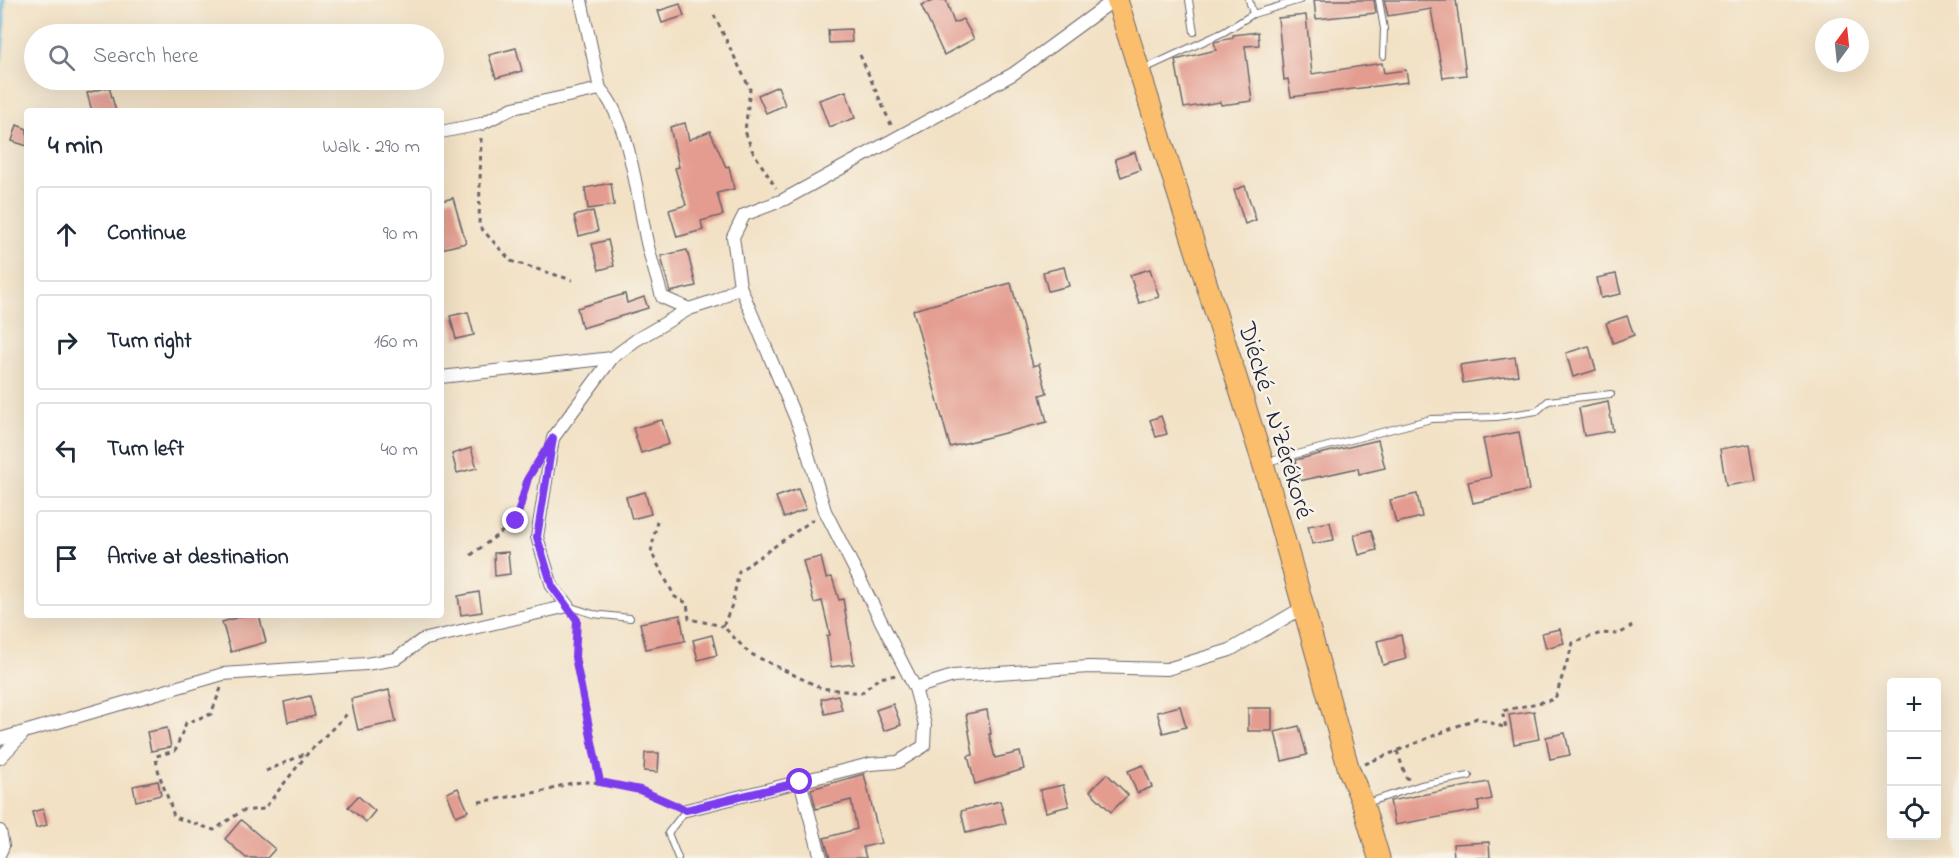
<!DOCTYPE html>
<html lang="en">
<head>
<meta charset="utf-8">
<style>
  body { margin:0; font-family:"Indie Flower",sans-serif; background:#f2f2f3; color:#1f2937 }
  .controls { position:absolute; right:18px; bottom:18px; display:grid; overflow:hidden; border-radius:6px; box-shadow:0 6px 24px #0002 }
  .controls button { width:54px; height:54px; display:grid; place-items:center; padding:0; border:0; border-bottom:2px solid #e0e1e3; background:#fff; color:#1f2937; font:30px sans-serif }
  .compass { position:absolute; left:1815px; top:18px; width:54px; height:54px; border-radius:50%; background:#fff; box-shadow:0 6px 24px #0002; rotate:15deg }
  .stop { position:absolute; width:18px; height:18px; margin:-14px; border:4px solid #7c3aed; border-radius:50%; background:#fff }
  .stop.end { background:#7c3aed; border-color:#fff; box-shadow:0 2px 6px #0008 }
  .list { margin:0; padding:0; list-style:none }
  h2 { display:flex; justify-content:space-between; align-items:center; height:78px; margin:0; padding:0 24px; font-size:26px }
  h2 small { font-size:20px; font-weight:400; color:#747a83 }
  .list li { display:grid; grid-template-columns:39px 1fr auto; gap:18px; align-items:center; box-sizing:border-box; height:96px; margin:0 12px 12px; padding:0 12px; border:2px solid #e0e1e3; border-radius:6px }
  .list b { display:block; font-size:22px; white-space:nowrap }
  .list em { font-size:20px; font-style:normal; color:#747a83 }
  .icon { flex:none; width:33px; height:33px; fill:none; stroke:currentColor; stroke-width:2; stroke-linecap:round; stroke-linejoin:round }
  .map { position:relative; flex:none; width:1959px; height:858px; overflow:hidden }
  .search { position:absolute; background:#fff; box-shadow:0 6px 24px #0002; left:24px; top:24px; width:420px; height:66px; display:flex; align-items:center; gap:15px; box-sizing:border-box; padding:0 21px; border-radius:33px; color:#747a83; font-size:22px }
  .panel { position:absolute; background:#fff; box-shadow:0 6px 24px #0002; left:24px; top:108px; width:420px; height:510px; border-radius:6px }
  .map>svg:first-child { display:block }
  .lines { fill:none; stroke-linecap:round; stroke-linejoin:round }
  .stream { stroke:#56b1d4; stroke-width:4.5 }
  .building { fill:#e49c90 }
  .lane-casing { stroke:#6b656b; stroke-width:8 }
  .street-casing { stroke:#6b656b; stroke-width:14 }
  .highway-casing { stroke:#6b656b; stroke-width:23 }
  .path { stroke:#6b656b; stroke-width:3; stroke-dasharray:4.5 4.5; stroke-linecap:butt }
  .lane { stroke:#fff; stroke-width:6 }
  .street { stroke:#fff; stroke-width:12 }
  .highway { stroke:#fabe6d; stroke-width:21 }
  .route { stroke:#7c3aed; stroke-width:8 }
  .labels { text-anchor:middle; stroke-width:5; stroke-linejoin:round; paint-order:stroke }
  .street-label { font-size:26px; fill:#22223b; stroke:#f7f3e8 }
</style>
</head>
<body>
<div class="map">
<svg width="1959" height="858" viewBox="0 0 1959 858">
  <rect width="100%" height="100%" fill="#f7f3e8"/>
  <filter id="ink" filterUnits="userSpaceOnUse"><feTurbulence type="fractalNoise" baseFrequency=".0167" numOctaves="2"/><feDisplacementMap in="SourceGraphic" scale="12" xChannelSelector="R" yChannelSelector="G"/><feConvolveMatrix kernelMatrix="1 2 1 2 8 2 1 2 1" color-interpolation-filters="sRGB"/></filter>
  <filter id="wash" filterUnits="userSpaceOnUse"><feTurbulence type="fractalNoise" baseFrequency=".008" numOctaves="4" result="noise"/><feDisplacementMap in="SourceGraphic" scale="24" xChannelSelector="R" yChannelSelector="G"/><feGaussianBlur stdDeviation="1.35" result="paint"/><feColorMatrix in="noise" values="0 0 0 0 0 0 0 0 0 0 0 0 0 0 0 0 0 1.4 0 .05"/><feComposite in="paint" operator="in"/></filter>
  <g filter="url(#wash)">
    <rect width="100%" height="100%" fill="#f2e1c5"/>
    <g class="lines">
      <polyline class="stream" points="0,60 3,33 3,0"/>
    </g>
    <g id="blocks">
      <g class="building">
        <polygon points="936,0 946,0 954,23 963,19 974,39 944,55 921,5"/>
        <polygon points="1314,0 1374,0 1376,13 1316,19"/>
        <polygon points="1384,0 1456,0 1466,75 1443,78 1431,9 1388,16"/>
        <polygon points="680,4 684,16 662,23 658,11"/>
        <polygon points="1306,15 1312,74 1382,63 1384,73 1406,70 1408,82 1291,97 1288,79 1284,80 1278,18"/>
        <polygon points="851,29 852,42 829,43 828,30"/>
        <polygon points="1258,32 1259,45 1245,46 1252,101 1221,105 1220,102 1184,108 1175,60 1216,50 1214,42 1233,38 1233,35"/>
        <polygon points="516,48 522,71 496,78 489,55"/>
        <polygon points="778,86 785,105 766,113 758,95"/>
        <polygon points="109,87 116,111 92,111 87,93"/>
        <polygon points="846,91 855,118 829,127 819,100"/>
        <polygon points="685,123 689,140 710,131 726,167 729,166 734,189 717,193 723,215 701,221 703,230 677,237 669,210 686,205 675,168 679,167 670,127"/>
        <polygon points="17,125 27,129 27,146 12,141"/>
        <polygon points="1135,152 1140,170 1121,177 1115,159"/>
        <polygon points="611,183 614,205 588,209 585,188"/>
        <polygon points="1245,186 1256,220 1245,224 1234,190"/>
        <polygon points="453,198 466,243 441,249 441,232 444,231 441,201"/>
        <polygon points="593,211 598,231 579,236 574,216"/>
        <polygon points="608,240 614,266 599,270 592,244"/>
        <polygon points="687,250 696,286 670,292 661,256"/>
        <polygon points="1064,267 1069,286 1048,291 1043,272"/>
        <polygon points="1150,269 1159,297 1139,303 1130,275"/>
        <polygon points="1616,274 1621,294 1601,298 1597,278"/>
        <polygon points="1011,283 1033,366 1039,364 1047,393 1040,395 1047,422 950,447 913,310"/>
        <polygon points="625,294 627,303 644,297 648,308 582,328 577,308"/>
        <polygon points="468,312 474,335 456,339 450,316"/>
        <polygon points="1627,316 1634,335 1613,343 1606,323"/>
        <polygon points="1589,346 1596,370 1573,377 1566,353"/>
        <polygon points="1515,357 1518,375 1463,383 1460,365"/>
        <polygon points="1608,402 1613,431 1584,436 1579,408"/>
        <polygon points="1161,416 1167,434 1156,437 1150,420"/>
        <polygon points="662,420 669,444 641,453 633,428"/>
        <polygon points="1519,432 1529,490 1473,503 1468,482 1491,477 1483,439"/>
        <polygon points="1378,440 1385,468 1359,474 1358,468 1299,481 1295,460"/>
        <polygon points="1750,444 1756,481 1726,486 1720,449"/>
        <polygon points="471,448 477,468 457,473 452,454"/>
        <polygon points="798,489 806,509 784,518 776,497"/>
        <polygon points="645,492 651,514 632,519 626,497"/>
        <polygon points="1417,494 1422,517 1396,523 1390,500"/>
        <polygon points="1330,522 1334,540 1312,544 1308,526"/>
        <polygon points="1371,530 1377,550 1359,555 1354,535"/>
        <polygon points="508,552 510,574 495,576 494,553"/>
        <polygon points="821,557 826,578 832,577 839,600 843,599 854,664 831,667 827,636 830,635 822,601 814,603 803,561"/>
        <polygon points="479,592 482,612 461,615 458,596"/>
        <polygon points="246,615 259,615 266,642 231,652 222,622"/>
        <polygon points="680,615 685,641 646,649 640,623"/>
        <polygon points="1560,629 1564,643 1546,648 1542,633"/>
        <polygon points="712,635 717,655 698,660 693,640"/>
        <polygon points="1401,635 1406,659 1383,665 1377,641"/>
        <polygon points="389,690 396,722 358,730 351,699"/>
        <polygon points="838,695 842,710 825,714 821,699"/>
        <polygon points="310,696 315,716 288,722 284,702"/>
        <polygon points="893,704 901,725 884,731 876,710"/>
        <polygon points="1180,706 1186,727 1163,733 1157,712"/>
        <rect x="1248" y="708" width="24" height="23"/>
        <polygon points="987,710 991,734 989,734 995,758 1020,752 1024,769 975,784 968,756 973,755 966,714"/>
        <polygon points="1534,711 1539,739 1514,744 1509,715"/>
        <polygon points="1299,726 1307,755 1282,761 1275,732"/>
        <polygon points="167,728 171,747 151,751 147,732"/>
        <polygon points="1565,733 1570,755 1550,759 1546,737"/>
        <polygon points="645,753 659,753 658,772 644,771"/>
        <polygon points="1143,765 1152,787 1137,793 1128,771"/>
        <polygon points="864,774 881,843 863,847 866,858 830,858 824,838 857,829 851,800 816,809 811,789"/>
        <polygon points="1107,774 1128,795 1111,812 1090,791"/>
        <polygon points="158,781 161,795 136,801 133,786"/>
        <polygon points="1488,782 1492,799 1478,802 1479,810 1395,825 1390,801"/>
        <polygon points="1063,785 1069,806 1046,812 1040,790"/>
        <polygon points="458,788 468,811 456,816 447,793"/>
        <polygon points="358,796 375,811 366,822 348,807"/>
        <polygon points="1000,801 1006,823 966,833 961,811"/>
        <polygon points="43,809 47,825 36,828 32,812"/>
        <polygon points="241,820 275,849 267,858 246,858 225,839"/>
        <polygon points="1489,842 1490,858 1454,858 1453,844"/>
      </g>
    </g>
  </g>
  <g filter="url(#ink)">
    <use href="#blocks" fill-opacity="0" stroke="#6b656b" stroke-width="1.5"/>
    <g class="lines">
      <defs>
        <g id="lane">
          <polyline points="1189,0 1194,32"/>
          <polyline points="1249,0 1253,14"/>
          <polyline points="1379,0 1384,29 1383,56"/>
          <polyline points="1144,69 1224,32 1253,14 1300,0"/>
          <polyline points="1267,462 1431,419 1497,417 1537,411 1548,401 1611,394"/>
          <polyline points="568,606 593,614 630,618"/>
          <polyline points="1367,803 1421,785 1469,776"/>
          <polyline points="678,858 668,833 686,810"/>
        </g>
        <g id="street">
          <polyline points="581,0 600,89"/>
          <path d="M441 132 481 124 513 108 600 89C628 116 638 199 646 238 650 258 657 277 662 297L689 309 717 300 740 286 733 237 744 215 783 200 1013 74 1114 0"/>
          <polyline points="740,286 801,431 825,511 915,688 953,676 1089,667 1167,669 1230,650 1304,607"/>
          <polyline points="441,377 612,358"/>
          <polyline points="0,739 223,674 366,664 396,659 422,640 568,606 552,586 537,537 553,438 612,358 636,340 689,309"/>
          <polyline points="0,758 22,735"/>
          <polyline points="800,781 821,858"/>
          <polyline points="686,810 870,764 898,762 924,746 925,725 915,688"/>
          <polyline points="0,831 3,846 0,853"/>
        </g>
        <polyline id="highway" points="1117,0 1263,463 1349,770 1363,804 1379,858"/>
      </defs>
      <use href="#lane" class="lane-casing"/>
      <use href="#street" class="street-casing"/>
      <use href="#highway" class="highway-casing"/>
      <g class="path">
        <polyline points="714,15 750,89 745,131 752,150 776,188"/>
        <polyline points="860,55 892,127"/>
        <polyline points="481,138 479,226 511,261 572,280"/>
        <polyline points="814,519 739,571 732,605 723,626 749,653 821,688 861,693 879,678 896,675"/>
        <polyline points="657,521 651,552 675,597 687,603 689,619 723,626"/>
        <polyline points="471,555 516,521 528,478 534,468"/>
        <polyline points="577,620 575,657 600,782"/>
        <path d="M221 688 211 714 186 723 175 751 156 756C157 777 169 796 174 817L214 830 242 811 264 809 308 753 348 713"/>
        <polyline points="1397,751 1406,777 1409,779"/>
        <polyline points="1365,764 1477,718 1506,728 1502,711 1555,699 1573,643 1601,633 1619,634 1632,626"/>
        <polyline points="266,771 307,753"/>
        <path d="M479 802 550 790C589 771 639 790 676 806"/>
      </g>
      <use href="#lane" class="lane"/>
      <use href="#street" class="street"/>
      <use href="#highway" class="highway"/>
    </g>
  </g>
  <g class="lines" filter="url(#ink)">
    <polyline class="route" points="516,521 528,478 553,438 537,537 552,586 577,620 575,657 600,782 640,790 686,810 800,782"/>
  </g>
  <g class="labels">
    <g class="street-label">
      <text transform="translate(1277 420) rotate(73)" y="9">Diécké - N'Zérékoré</text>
    </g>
  </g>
</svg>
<div class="controls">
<button>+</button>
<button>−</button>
<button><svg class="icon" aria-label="locate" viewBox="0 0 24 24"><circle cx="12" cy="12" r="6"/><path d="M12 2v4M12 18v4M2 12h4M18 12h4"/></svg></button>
</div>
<svg class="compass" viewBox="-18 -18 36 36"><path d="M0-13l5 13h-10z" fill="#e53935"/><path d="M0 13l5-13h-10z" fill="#747a83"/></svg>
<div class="stop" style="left:800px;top:782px"></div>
<div class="stop end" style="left:516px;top:521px"></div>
<div class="search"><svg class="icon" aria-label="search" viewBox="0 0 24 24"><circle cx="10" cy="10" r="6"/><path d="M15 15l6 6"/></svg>Search here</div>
<section class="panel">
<h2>4 min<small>Walk · 290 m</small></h2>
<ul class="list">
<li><svg class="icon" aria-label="ahead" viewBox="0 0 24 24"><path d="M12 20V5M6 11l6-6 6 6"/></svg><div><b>Continue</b></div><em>90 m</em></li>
<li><svg class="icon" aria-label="right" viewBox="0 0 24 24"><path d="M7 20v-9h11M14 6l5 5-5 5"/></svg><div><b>Turn right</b></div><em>160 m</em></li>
<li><svg class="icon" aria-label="left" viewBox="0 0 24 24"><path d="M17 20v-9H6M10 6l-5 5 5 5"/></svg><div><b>Turn left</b></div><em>40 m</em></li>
<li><svg class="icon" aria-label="arrive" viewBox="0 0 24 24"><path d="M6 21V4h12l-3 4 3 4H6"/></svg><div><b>Arrive at destination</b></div></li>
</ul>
</section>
</div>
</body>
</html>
